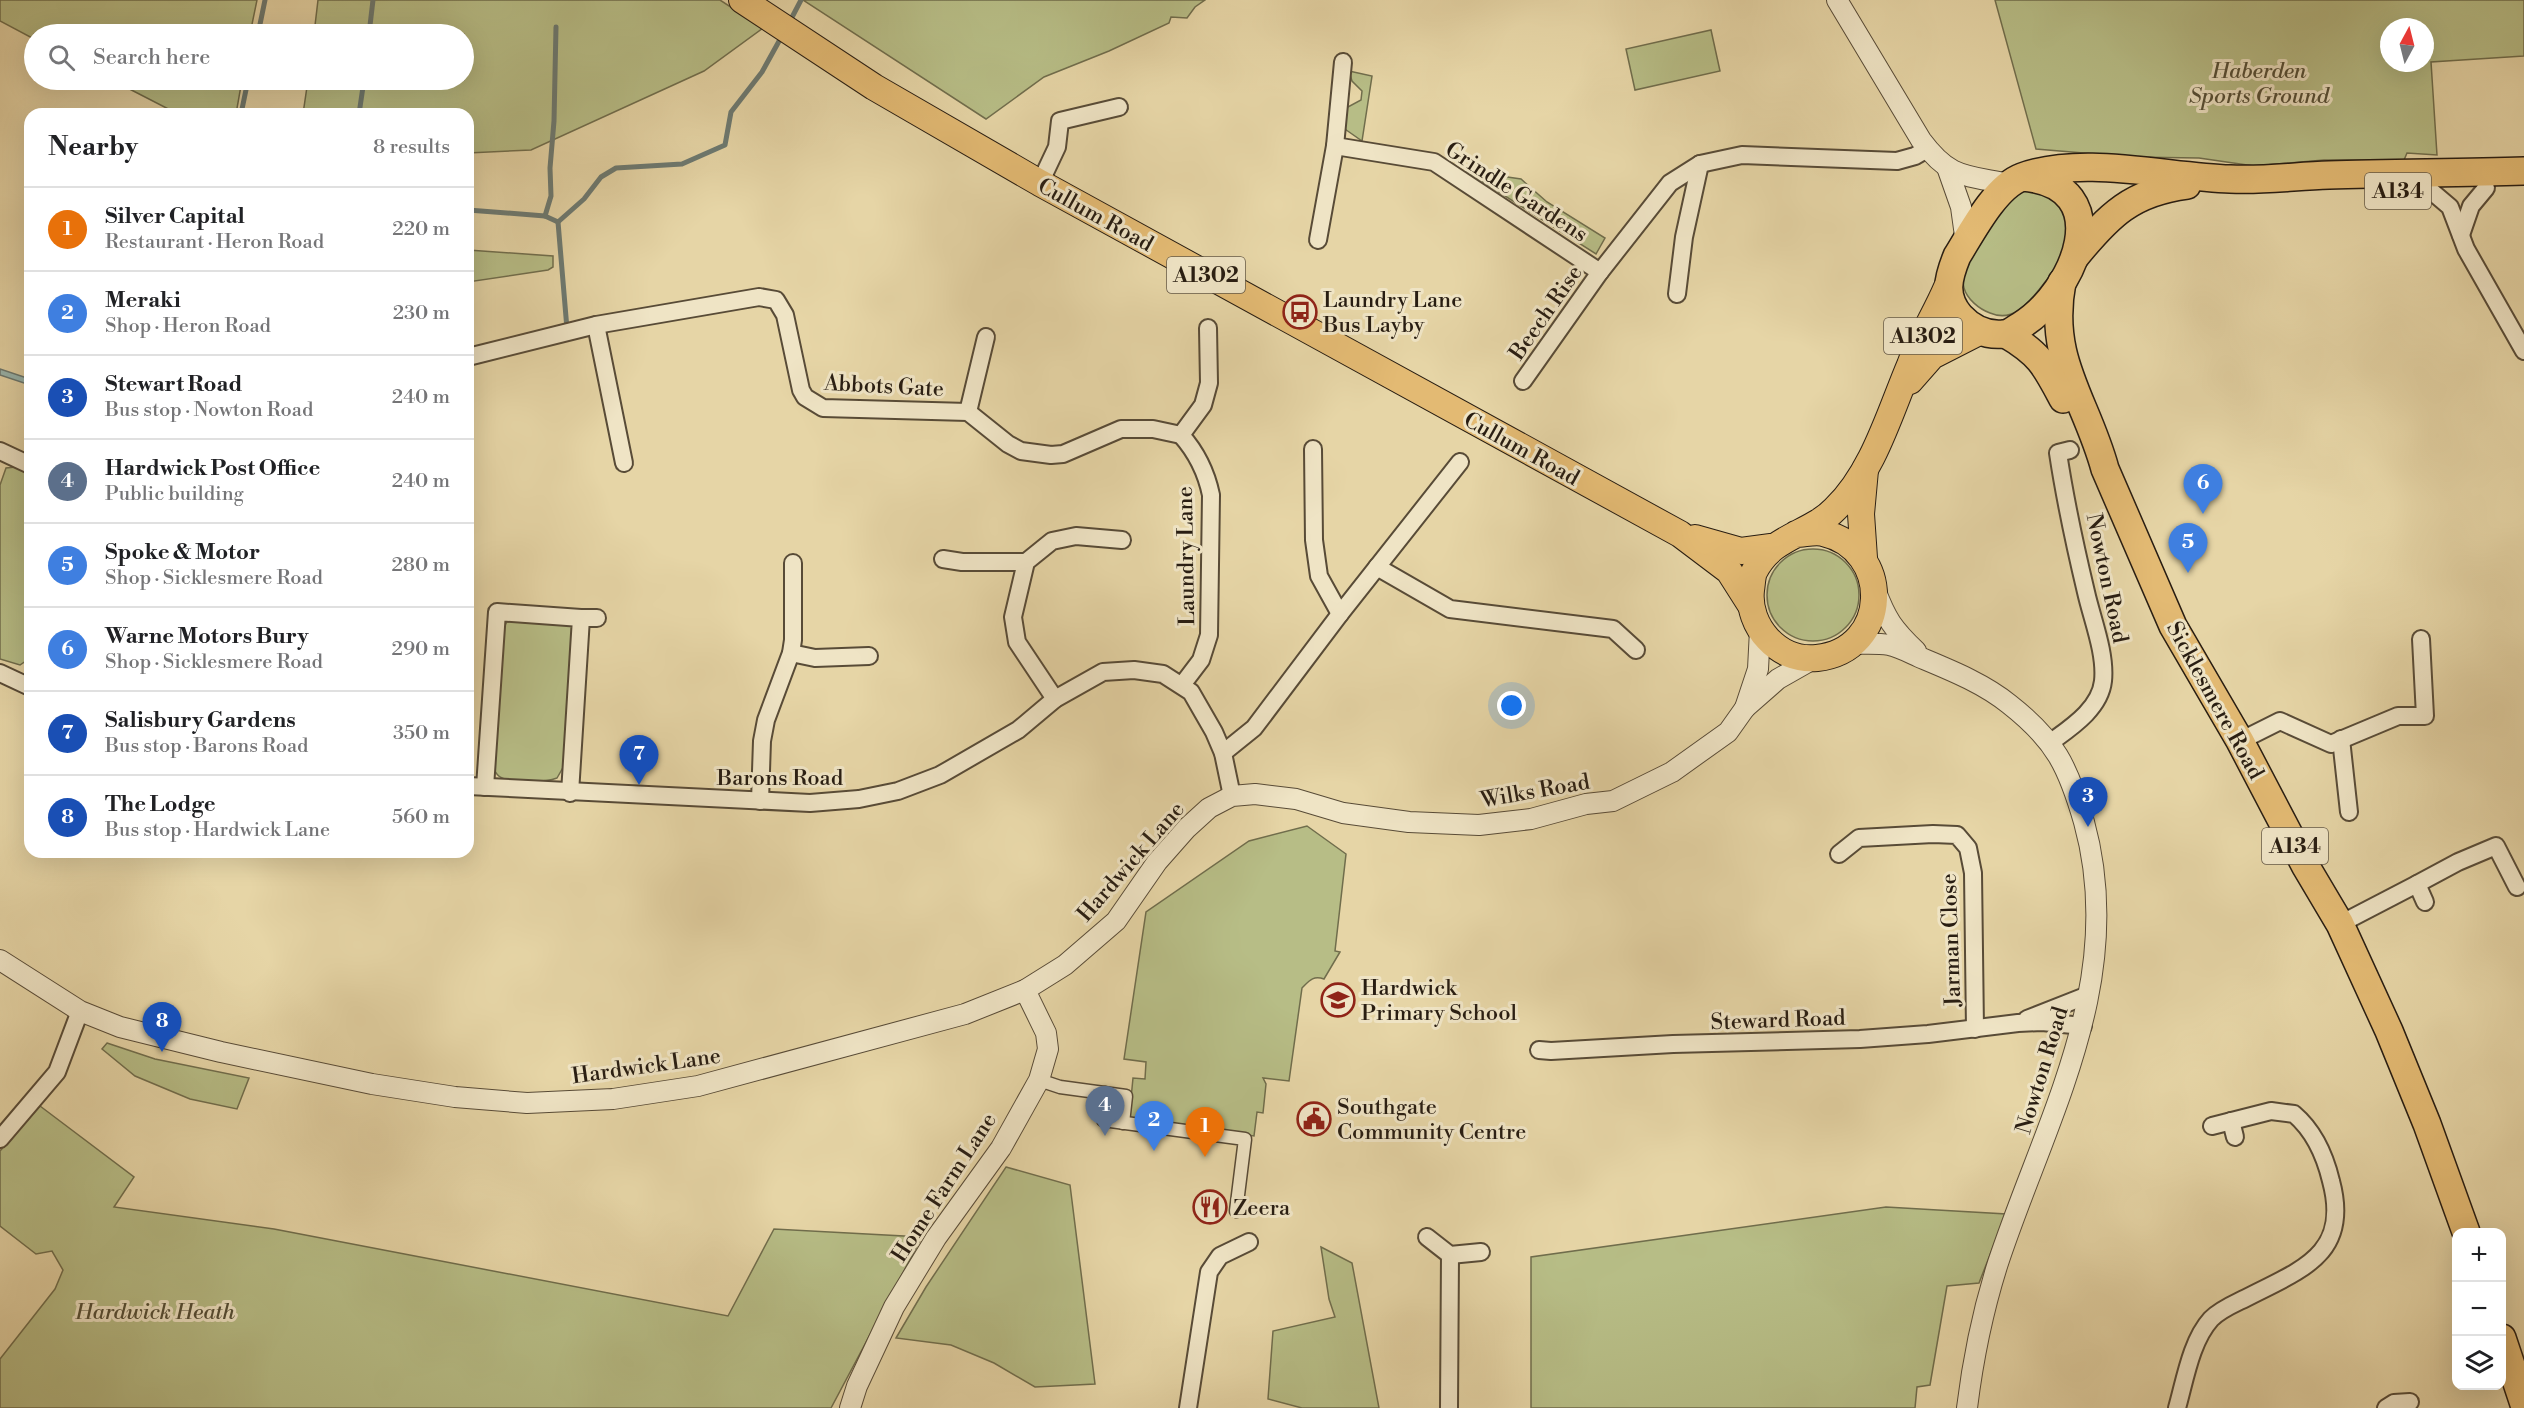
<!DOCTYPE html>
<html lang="en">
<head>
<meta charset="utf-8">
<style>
  body { margin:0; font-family:"Libre Bodoni",serif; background:#f6f6f6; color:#202124 }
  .controls { position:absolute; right:18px; bottom:18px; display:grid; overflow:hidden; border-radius:12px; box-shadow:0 6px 24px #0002 }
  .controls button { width:54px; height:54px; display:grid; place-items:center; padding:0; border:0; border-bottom:2px solid #e0e0e0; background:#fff; color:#202124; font:30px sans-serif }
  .compass { position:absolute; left:2380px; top:18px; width:54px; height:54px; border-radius:50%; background:#fff; box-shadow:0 6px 24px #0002; rotate:7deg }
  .you { position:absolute; left:1512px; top:706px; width:21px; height:21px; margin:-15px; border:4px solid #fff; border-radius:50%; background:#1a73e8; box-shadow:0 0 0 9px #1a73e833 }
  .badge { display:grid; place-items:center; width:39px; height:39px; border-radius:50%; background:#2563eb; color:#fff; font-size:20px; font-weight:700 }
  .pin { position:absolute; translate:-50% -50px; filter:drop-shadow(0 2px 3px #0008) }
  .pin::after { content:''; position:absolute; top:32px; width:21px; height:18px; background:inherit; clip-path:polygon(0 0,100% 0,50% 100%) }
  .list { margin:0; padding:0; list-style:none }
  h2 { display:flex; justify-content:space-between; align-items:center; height:78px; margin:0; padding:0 24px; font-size:26px }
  h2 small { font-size:20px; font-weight:400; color:#757577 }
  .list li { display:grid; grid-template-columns:39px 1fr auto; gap:18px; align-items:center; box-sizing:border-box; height:84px; padding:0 24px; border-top:2px solid #e0e0e0 }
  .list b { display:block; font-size:22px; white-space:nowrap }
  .list p { margin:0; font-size:20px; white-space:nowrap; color:#757577 }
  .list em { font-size:20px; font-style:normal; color:#757577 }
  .icon { flex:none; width:33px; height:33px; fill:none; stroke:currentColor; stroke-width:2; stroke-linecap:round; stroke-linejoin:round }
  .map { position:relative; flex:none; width:2524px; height:1408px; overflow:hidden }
  .search { position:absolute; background:#fff; box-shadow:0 6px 24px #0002; left:24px; top:24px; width:450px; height:66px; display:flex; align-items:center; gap:15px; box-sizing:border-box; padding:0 21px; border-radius:33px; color:#757577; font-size:22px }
  .panel { position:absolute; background:#fff; box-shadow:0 6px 24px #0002; left:24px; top:108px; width:450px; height:750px; border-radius:18px }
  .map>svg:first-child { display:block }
  .green { fill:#b7bd86; stroke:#706d4c; stroke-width:1.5; fill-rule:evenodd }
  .water { fill:#99b7b0; stroke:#6c7971; stroke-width:1.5 }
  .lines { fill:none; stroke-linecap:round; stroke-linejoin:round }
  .stream { stroke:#6c7971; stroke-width:5 }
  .pedestrian-casing { stroke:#584b37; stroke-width:15 }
  .minor-casing { stroke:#584b37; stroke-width:20 }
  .tertiary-casing { stroke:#584b37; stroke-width:22 }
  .primary-casing { stroke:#281d12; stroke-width:28 }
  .trunk-casing { stroke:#281d12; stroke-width:30 }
  .pedestrian { stroke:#efe4c5; stroke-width:12 }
  .minor { stroke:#efe4c5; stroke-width:16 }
  .tertiary { stroke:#efe4c5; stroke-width:20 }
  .primary { stroke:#e3ba73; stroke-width:26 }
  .trunk { stroke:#e3ba73; stroke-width:27 }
  .labels { text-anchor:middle; stroke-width:6; stroke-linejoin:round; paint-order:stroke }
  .shield { fill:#efe4c5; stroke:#645948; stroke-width:1.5 }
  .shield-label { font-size:21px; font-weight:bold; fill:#281d12 }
  .park-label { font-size:22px; font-style:italic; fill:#534d35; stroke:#efe4c5 }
  .street-label { font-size:22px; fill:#281d12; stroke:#efe4c5 }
  .poi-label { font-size:22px; fill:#281d12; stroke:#efe4c5; text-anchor:start }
</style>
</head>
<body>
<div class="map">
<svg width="2524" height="1408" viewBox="0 0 2524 1408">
  <rect width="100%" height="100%" fill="#e6d5a6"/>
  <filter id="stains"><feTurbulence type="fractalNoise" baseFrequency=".00333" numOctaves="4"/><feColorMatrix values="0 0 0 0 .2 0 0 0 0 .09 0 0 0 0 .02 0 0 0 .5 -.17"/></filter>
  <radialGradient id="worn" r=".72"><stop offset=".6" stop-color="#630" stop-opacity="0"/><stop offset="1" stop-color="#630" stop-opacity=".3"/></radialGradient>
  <g class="green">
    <polygon points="0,0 257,0 250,34 34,34 34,39 0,21"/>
    <polygon points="318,0 720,0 763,28 704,71 531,150 468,153 468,114 303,114 308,80 464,80 464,34 314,34"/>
    <polygon points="803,0 1205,0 1195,7 1187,18 1171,17 1169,23 1109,51 1044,77 986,119"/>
    <path d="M1995 0H2524V56L2431 62 2437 155 2407 153 2404 160H2324L2254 166 2199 158 2131 157 2036 149ZM2389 27H2425V63H2389Z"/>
    <polygon points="1711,30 1720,71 1635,90 1626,49"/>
    <polygon points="1349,71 1372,76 1362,141 1342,127 1346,108 1361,100 1362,91 1352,81"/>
    <polygon points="112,80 242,80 236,114 178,114"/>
    <polygon points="1466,171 1521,179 1547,202 1605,238 1596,254"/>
    <path d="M2029 189 2051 192 2073 221C2068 235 2064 250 2058 264 2055 272 2047 279 2042 286 2028 303 2014 323 1990 313 1979 309 1967 299 1964 288 1958 268 1997 210 2013 197 2017 194 2024 192 2029 189Z"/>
    <polygon points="468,250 553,256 553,267 548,270 468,282"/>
    <polygon points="16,467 30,473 30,658 20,665 0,659 0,485 6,468"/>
    <circle cx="1813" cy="595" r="46"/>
    <path d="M509 618 571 624 575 632 565 764 557 778C547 782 512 784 502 778 497 776 495 772 493 767L503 629Z"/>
    <path d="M1307 826 1346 854 1335 951 1340 952 1324 979C1313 975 1309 981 1302 988L1289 1081 1263 1078 1266 1084 1263 1113 1257 1112 1254 1136 1129 1119 1133 1078 1145 1079 1146 1062 1124 1059 1146 912 1249 841Z"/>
    <polygon points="107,1043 155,1059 249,1078 237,1109 190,1099 135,1076 102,1049"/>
    <polygon points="40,1106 134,1177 114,1207 274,1229 728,1316 774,1229 922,1237 831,1408 0,1408 0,1359 55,1289 63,1270 52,1251 36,1254 0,1226 0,1151"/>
    <polygon points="1006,1167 1070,1185 1095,1384 1035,1387 994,1363 951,1345 896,1338 926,1287"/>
    <polygon points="1886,1207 2006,1214 1979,1283 1947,1286 1930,1385 1917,1387 1915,1408 1531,1408 1531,1257"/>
    <polygon points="1321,1247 1352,1263 1379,1408 1302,1408 1268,1399 1273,1331 1335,1317 1329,1299"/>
  </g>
  <polygon class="water" points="0,369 30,379 30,385 0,375"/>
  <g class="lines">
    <g class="stream">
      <polyline points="789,23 801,0"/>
      <polyline points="258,34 265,0"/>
      <polyline points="369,34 373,0"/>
      <polyline points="241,114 248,80"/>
      <polyline points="359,114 364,80"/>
      <polyline points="468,210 545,216 558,222 584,199 601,177 616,168 682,164 725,145 731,112 762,72 783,34"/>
      <polyline points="545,216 551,196 550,168 554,121 556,27"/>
      <polyline points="558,222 567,329"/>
    </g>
    <defs>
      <g id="pedestrian">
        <polyline points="1039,1080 1060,1087 1126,1096 1123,1123"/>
        <polyline points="1105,1093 1103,1120 1245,1139 1236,1211"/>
      </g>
      <g id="minor">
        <polyline points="1335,146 1434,162 1600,272"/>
        <polyline points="1040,183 1057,147 1060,121 1119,107"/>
        <polyline points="2430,190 2450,207 2466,249 2524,351"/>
        <polyline points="2461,235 2471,206 2486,188"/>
        <polyline points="1318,240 1335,146 1343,62"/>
        <polyline points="1677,294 1684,237 1700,164"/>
        <polyline points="596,325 624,463"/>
        <polyline points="468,357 596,325 759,297 776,300 785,315 801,390 805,397 823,408 968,412 1008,444 1021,451 1051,455 1063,454 1121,429 1153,429 1181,435"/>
        <polyline points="1523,381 1600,272 1670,183 1700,164 1742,155 1897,161 1915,156 1927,149"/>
        <polyline points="968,412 986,337"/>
        <polyline points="1313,449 1314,540 1319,576 1340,614"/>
        <polyline points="0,451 30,465"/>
        <polyline points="943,559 962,562 1026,562"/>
        <polyline points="1377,567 1450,609 1613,629 1636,650"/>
        <polyline points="581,618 597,618"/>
        <polyline points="791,653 815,658 869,656"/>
        <polyline points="0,673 30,687"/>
        <path d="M1182 685 1201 660 1209 635 1211 495C1206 471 1197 453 1181 435L1203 405 1209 383 1208 328"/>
        <polyline points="1055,699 1017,642 1013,617 1026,562 1052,541 1076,536 1122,540"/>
        <polyline points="2341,739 2349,812"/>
        <polyline points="2240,741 2280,721 2331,744 2398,716 2425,716 2421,639"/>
        <path d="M2051 742C2070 728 2100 709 2103 681 2106 653 2092 619 2086 592 2075 546 2065 499 2058 453L2070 450"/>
        <polyline points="1223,753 1254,728 1340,614 1460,462"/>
        <polyline points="468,786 810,803 859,799 898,791 940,775 1018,730 1055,699 1103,672 1134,670 1163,674 1191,692 1214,732 1223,753 1232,796"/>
        <polyline points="485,787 497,612 581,618 570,793"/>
        <polyline points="760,801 762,741 766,720 791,653 793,640 793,563"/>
        <polyline points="1839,854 1859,838 1933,834 1957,835 1968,848 1973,873 1975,1029"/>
        <polyline points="2417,884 2458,862 2496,846 2517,887"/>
        <polyline points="2340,924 2417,884 2425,902"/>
        <polyline points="2027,1019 2088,995"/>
        <polyline points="1539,1050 1551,1051 1673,1044 1860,1039 1928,1034 2018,1023 2042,1022 2083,1026"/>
        <polyline points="2231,1121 2235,1137"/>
        <polyline points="0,1139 57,1072 80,1011"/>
        <polyline points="1427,1237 1450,1255 1481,1252"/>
        <polyline points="1188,1408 1209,1272 1220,1256 1249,1242"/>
        <polyline points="1449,1408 1450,1255"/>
        <path d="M2177 1408C2185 1380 2191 1341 2211 1319 2221 1309 2234 1304 2246 1298 2300 1270 2351 1255 2331 1181 2325 1156 2314 1131 2294 1114L2271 1111 2212 1126"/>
        <polyline points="2386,1408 2394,1403 2410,1402"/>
      </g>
      <g id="tertiary">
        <path d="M1837 0 1921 140C1950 179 1965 175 2009 184"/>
        <polyline points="1948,170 1961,207 1966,243"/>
        <path d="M1875 589C1886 619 1893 629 1916 651"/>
        <path d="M1852 644C1864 644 1877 643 1889 645 1899 647 1910 653 1919 657 1950 670 1983 683 2009 704 2055 740 2068 766 2084 822 2128 981 2046 1118 1998 1263 1983 1310 1973 1359 1967 1408"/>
        <polyline points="1745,708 1758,669 1760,630"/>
        <polyline points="0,960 80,1011 120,1027 221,1052 372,1084 455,1097 527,1103 613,1099 698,1086 965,1014 1025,990 1065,965 1116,921 1157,862 1187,828 1209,808 1232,796 1255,794 1296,799 1343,813 1409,822 1479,825 1531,819 1586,804 1613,801 1672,772 1728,732 1745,708 1778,679 1815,658"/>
        <polyline points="850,1408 857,1386 894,1307 936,1238 1001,1148 1039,1080 1048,1049 1046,1033 1025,990"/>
      </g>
      <g id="primary">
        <polyline points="742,0 874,87 1040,183 1680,534 1729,571 1750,604"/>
        <polyline points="1910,381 1932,356 1979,332"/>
        <path d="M1796 534C1804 534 1815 531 1823 533 1893 549 1891 650 1817 658 1778 662 1747 626 1751 590 1752 584 1752 577 1754 572 1772 535 1810 535 1835 509 1873 473 1890 412 1910 365 1920 338 1936 313 1947 287"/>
        <polyline points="1695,538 1741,551 1771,547"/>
        <polyline points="1864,558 1861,514 1865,470"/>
      </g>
      <g id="trunk">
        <path d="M2022 177C2120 185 2075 293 2020 326 2015 329 2009 334 2004 334 1986 336 1972 329 1960 316 1943 296 1948 278 1957 256 1972 232 1995 187 2022 177 2082 155 2167 177 2230 179 2263 181 2296 176 2329 175 2394 173 2459 173 2524 171"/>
        <path d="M2075 257C2109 215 2132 192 2187 185"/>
        <path d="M2062 282C2047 360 2086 399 2105 469L2173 626 2240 741 2305 865 2340 924 2389 1031 2427 1124 2466 1232"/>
        <path d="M2006 334C2040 354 2045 365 2063 399"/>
        <polyline points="2502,1338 2524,1404"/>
      </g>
    </defs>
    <use href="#pedestrian" class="pedestrian-casing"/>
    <use href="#minor" class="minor-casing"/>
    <use href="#tertiary" class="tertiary-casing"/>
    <use href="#primary" class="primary-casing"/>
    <use href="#trunk" class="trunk-casing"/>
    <use href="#pedestrian" class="pedestrian"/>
    <use href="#minor" class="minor"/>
    <use href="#tertiary" class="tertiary"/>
    <use href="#primary" class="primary"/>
    <use href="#trunk" class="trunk"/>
  </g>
  <defs>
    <symbol id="bus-ring" viewBox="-11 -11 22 22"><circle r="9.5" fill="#efe4c5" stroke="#8f2418" stroke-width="1.5"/><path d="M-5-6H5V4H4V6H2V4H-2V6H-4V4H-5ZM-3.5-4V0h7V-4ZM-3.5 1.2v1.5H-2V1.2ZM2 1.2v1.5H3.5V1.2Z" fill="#8f2418"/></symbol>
    <symbol id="school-ring" viewBox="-11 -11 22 22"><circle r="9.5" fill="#efe4c5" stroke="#8f2418" stroke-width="1.5"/><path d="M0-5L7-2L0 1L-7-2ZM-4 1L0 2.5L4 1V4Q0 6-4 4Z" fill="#8f2418"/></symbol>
    <symbol id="civic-ring" viewBox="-11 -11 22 22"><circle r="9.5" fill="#efe4c5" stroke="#8f2418" stroke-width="1.5"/><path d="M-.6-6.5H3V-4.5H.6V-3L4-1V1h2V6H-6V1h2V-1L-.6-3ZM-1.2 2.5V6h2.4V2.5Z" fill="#8f2418"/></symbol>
    <symbol id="restaurant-ring" viewBox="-11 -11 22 22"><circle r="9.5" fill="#efe4c5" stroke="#8f2418" stroke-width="1.5"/><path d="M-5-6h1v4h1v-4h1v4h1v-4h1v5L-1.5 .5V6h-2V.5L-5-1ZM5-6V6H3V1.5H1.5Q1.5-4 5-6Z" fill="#8f2418"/></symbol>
  </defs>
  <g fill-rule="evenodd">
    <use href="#bus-ring" x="1281" y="293" width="38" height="38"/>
    <use href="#school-ring" x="1319" y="981" width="38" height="38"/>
    <use href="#civic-ring" x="1295" y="1100" width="38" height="38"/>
    <use href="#restaurant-ring" x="1191" y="1188" width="38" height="38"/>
  </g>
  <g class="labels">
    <g class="shield">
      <rect x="2365" y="173" width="66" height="36" rx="4.5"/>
      <rect x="1167" y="257" width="78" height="36" rx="4.5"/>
      <rect x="1884" y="318" width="78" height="36" rx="4.5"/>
      <rect x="2262" y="828" width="66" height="36" rx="4.5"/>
    </g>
    <g class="shield-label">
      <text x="2398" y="198">A134</text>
      <text x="1206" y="282">A1302</text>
      <text x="1923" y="343">A1302</text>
      <text x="2295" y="853">A134</text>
    </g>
    <g class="park-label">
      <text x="2259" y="78">Haberden<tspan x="2259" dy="25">Sports Ground</tspan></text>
      <text x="155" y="1319">Hardwick Heath</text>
    </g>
    <g class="street-label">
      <text transform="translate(1517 191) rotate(33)" y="8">Grindle Gardens</text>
      <text transform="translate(1096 214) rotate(29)" y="8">Cullum Road</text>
      <text transform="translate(1545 312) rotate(-55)" y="8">Beech Rise</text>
      <text transform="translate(884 385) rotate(3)" y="8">Abbots Gate</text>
      <text transform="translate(1522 448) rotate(29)" y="8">Cullum Road</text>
      <text transform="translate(1185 556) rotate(-91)" y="8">Laundry Lane</text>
      <text transform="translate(2108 578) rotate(78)" y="8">Nowton Road</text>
      <text transform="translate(2216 700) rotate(61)" y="8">Sicklesmere Road</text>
      <text x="780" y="785">Barons Road</text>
      <text transform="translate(1535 790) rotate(-10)" y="8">Wilks Road</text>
      <text transform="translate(1130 861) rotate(-49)" y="8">Hardwick Lane</text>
      <text transform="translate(1950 940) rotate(-92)" y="8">Jarman Close</text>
      <text transform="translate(1778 1019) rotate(-2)" y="8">Steward Road</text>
      <text transform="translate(646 1065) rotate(-8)" y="8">Hardwick Lane</text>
      <text transform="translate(2041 1070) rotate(-73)" y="8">Nowton Road</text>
      <text transform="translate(943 1187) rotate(-57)" y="8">Home Farm Lane</text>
    </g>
    <g class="poi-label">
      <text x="1323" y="307">Laundry Lane<tspan x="1323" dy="25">Bus Layby</tspan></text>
      <text x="1361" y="995">Hardwick<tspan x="1361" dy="25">Primary School</tspan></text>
      <text x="1337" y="1114">Southgate<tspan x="1337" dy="25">Community Centre</tspan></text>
      <text x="1233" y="1215">Zeera</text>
    </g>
  </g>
  <rect width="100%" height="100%" filter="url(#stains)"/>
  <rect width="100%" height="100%" fill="url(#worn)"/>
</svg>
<div class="controls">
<button>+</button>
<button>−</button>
<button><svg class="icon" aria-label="layers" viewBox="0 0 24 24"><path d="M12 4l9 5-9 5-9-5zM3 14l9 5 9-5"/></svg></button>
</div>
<svg class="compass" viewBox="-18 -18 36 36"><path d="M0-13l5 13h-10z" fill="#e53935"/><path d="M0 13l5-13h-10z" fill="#757577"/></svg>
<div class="you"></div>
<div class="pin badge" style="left:1205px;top:1157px;background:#e8710a">1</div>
<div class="pin badge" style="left:1154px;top:1151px;background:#3f7fe0">2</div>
<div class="pin badge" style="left:2088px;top:827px;background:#1a4fb4">3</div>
<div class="pin badge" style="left:1105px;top:1136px;background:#5c6f8a">4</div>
<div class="pin badge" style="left:2188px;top:573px;background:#3f7fe0">5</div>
<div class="pin badge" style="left:2203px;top:514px;background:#3f7fe0">6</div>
<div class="pin badge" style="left:639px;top:785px;background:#1a4fb4">7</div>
<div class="pin badge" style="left:162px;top:1052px;background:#1a4fb4">8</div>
<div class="search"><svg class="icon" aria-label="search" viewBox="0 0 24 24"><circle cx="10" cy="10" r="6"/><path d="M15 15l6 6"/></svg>Search here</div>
<section class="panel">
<h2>Nearby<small>8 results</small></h2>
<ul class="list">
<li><span class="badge" style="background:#e8710a">1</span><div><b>Silver Capital</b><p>Restaurant · Heron Road</p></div><em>220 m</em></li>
<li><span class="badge" style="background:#3f7fe0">2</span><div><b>Meraki</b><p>Shop · Heron Road</p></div><em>230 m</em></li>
<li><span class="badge" style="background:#1a4fb4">3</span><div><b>Stewart Road</b><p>Bus stop · Nowton Road</p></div><em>240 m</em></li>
<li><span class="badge" style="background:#5c6f8a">4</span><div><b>Hardwick Post Office</b><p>Public building</p></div><em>240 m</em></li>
<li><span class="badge" style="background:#3f7fe0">5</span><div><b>Spoke &amp; Motor</b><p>Shop · Sicklesmere Road</p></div><em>280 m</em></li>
<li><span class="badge" style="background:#3f7fe0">6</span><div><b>Warne Motors Bury</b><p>Shop · Sicklesmere Road</p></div><em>290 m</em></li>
<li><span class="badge" style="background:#1a4fb4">7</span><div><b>Salisbury Gardens</b><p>Bus stop · Barons Road</p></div><em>350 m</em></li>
<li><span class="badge" style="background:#1a4fb4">8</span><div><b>The Lodge</b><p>Bus stop · Hardwick Lane</p></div><em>560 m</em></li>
</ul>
</section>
</div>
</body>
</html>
